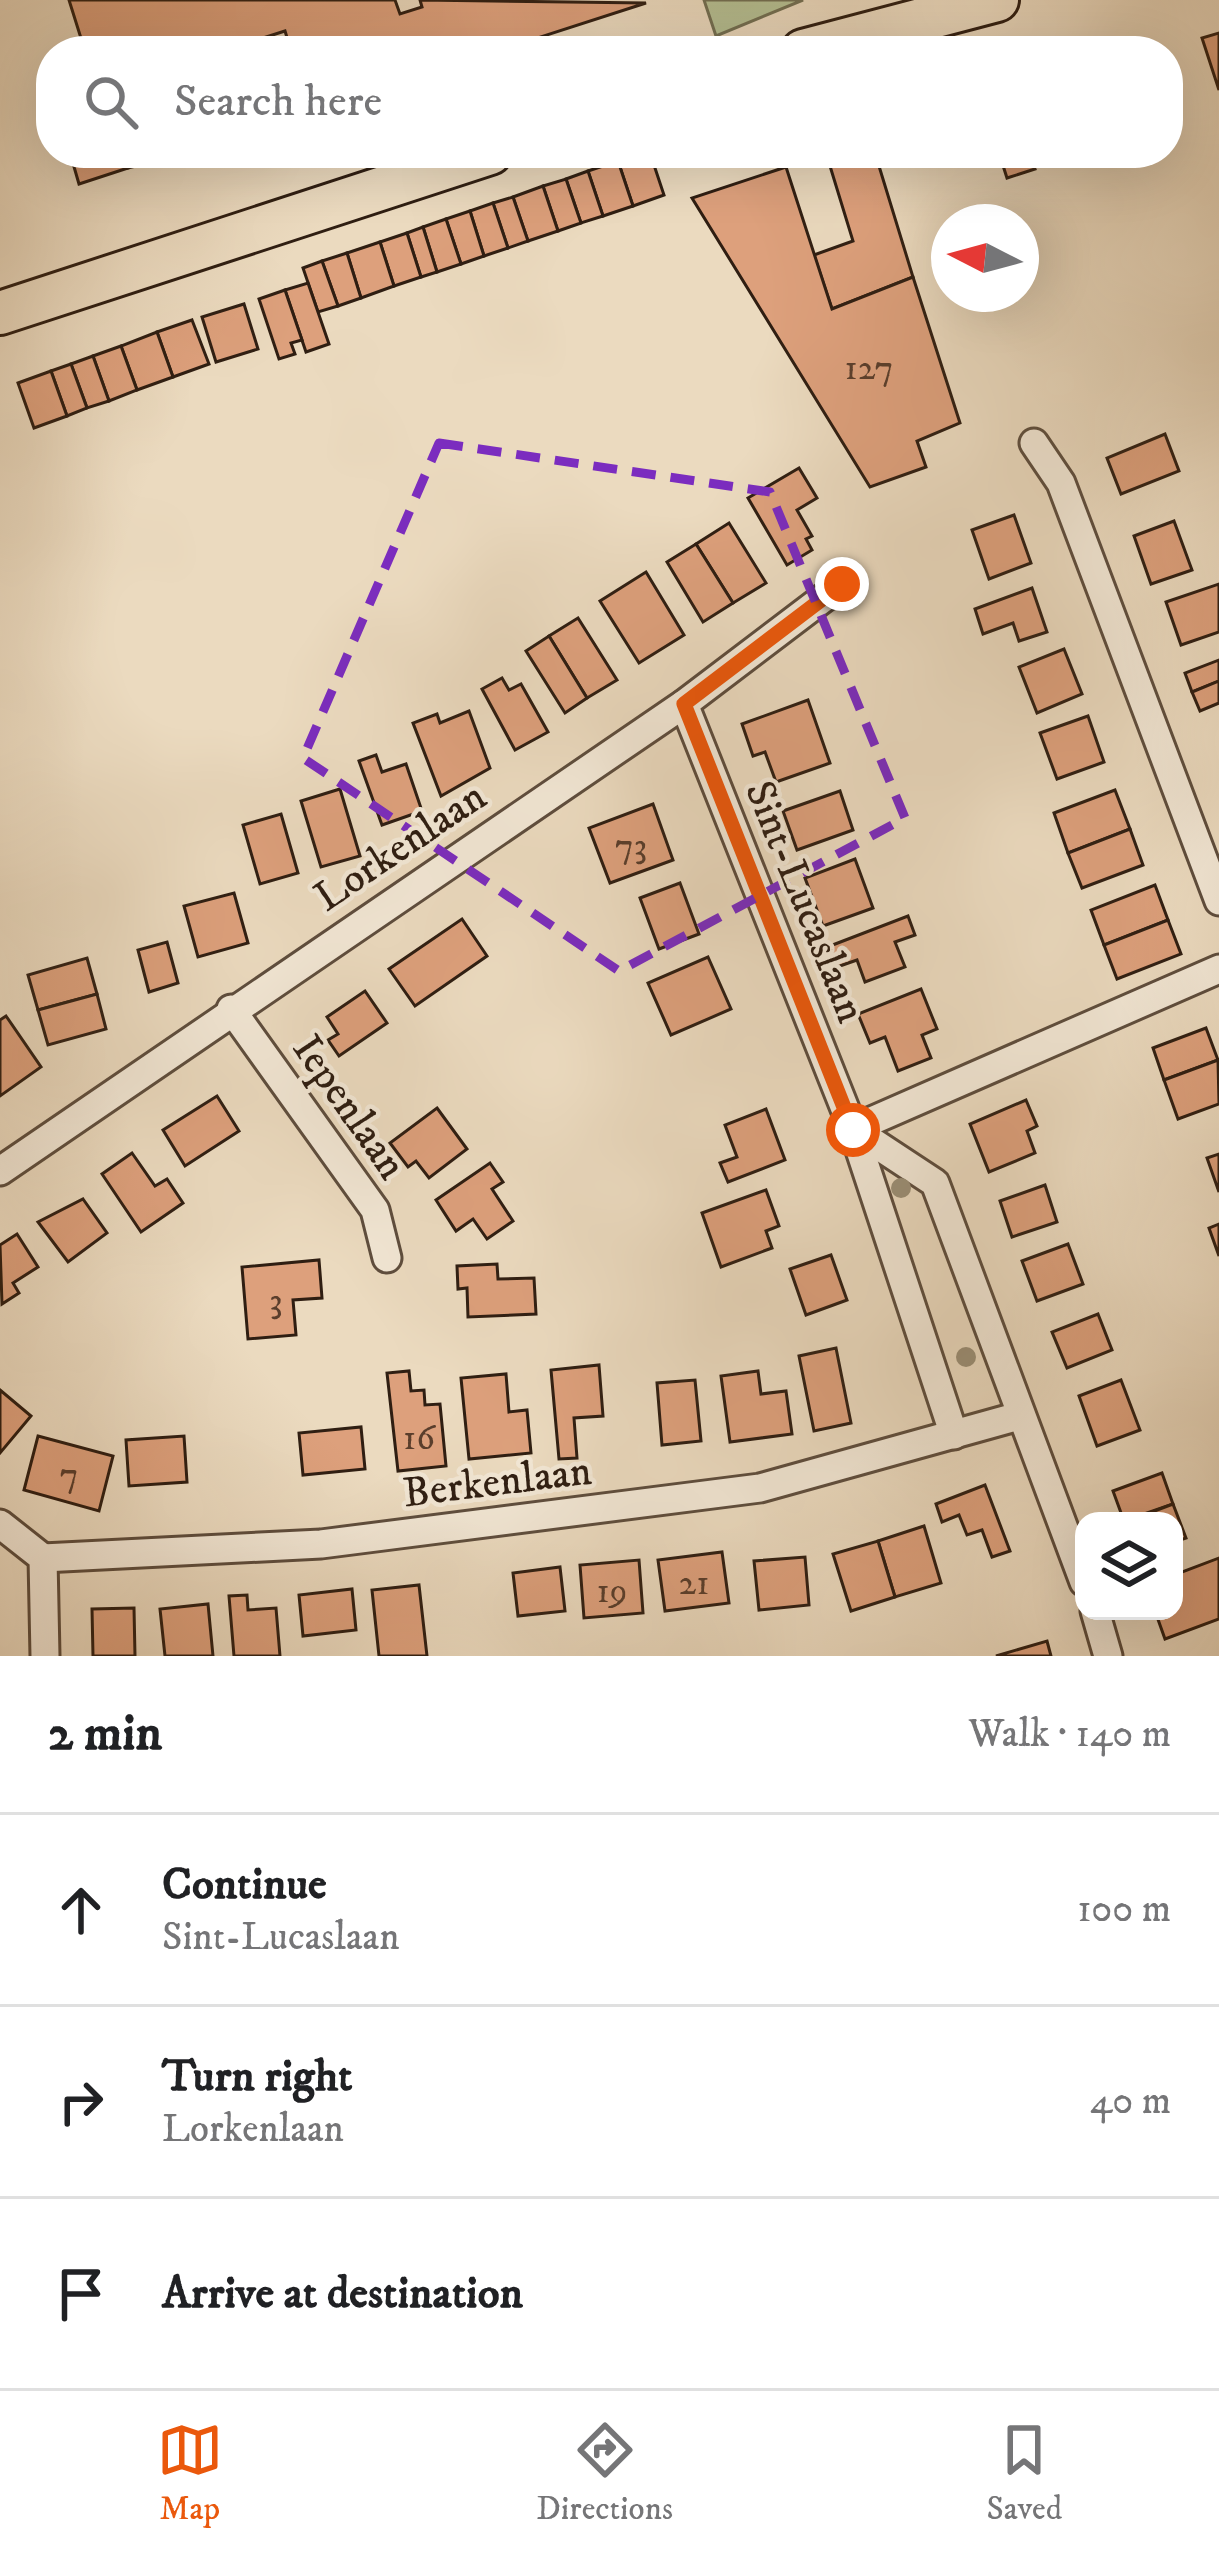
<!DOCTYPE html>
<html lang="en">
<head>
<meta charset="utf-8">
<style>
  body { margin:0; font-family:"IM FELL DW Pica",serif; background:#f6f6f6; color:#202124 }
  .controls { position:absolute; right:36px; bottom:36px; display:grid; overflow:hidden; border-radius:24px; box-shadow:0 12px 48px #0002 }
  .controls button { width:108px; height:108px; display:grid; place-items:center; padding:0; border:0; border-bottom:3px solid #e0e0e0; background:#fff; color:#202124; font:60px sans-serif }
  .compass { position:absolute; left:931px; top:204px; width:108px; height:108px; border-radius:50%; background:#fff; box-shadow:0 12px 48px #0002; rotate:276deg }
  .stop { position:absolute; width:36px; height:36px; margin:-27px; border:9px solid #ea580c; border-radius:50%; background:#fff }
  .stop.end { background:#ea580c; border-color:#fff; box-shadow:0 3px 12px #0008 }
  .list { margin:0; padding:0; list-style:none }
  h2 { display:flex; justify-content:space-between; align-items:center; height:156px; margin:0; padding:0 48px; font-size:51px }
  h2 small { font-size:39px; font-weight:400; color:#757577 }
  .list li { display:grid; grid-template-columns:78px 1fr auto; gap:36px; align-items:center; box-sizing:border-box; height:192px; padding:0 48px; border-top:3px solid #e0e0e0 }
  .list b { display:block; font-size:45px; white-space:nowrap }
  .list p { margin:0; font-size:39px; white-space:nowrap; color:#757577 }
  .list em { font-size:39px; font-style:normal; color:#757577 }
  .icon { flex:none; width:66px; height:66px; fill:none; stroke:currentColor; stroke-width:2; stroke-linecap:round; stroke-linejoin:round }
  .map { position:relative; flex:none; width:1219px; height:1656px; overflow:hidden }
  .search { position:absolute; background:#fff; box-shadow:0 12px 48px #0002; left:36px; right:36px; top:36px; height:132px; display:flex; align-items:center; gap:30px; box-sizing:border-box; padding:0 42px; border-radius:48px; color:#757577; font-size:45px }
  .sheet { height:732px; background:#fff }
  nav { display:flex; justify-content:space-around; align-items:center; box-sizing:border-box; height:168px; border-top:3px solid #e0e0e0; background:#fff; font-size:33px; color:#757577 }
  nav a { display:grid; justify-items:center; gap:6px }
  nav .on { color:#ea580c }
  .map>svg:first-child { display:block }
  .green { fill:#b5c094; stroke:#726f53; stroke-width:3 }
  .building { fill:#dda07c; stroke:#2f1e12; stroke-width:3 }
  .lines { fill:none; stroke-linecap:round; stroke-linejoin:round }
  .street-casing { stroke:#5e4d3d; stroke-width:33 }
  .primary-casing { stroke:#2f1e12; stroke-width:48 }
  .street { stroke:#f2e7d5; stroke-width:27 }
  .primary { stroke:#ebdabf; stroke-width:42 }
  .tree { fill:#9a8e75 }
  .route { stroke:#ea580c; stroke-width:15 }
  .marked { fill:none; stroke:#7b2cbf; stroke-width:9; stroke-dasharray:24 15; stroke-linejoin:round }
  .labels { text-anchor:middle; stroke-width:9; stroke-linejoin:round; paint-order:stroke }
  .number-label { font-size:36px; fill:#5a3e2c }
  .street-label { font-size:42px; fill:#2f1e12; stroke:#f2e7d5 }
</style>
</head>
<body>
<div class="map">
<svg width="1219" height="1656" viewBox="0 0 1219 1656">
  <rect width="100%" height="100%" fill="#ebdabf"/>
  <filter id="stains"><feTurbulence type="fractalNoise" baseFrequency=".00167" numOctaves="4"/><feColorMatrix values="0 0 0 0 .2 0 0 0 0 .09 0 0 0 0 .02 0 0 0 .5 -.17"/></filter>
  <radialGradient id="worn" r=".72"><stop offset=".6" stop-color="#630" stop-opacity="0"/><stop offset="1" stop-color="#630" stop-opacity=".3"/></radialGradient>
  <polygon class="green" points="704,0 803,0 716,36"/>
  <g class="building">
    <polygon points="69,0 395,0 400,14 422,7 420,0 646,3 497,51 291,51 285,31 222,51 85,51"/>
    <polygon points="1219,33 1219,90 1202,38"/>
    <polygon points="70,153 123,153 128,168 79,184"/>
    <polygon points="123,153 189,153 128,168"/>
    <polygon points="650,153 664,195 633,206 618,161"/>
    <polygon points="826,153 875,153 913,277 832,309 814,255 853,241"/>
    <polygon points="999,153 1029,153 1035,169 1007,178"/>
    <polygon points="618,161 633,206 603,216 588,171"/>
    <polygon points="786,167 832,309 913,277 960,423 917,441 926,467 870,487 692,198"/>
    <polygon points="588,171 603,216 581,223 566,179"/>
    <polygon points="566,179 581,223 558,231 543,186"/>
    <polygon points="543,186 558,231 528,241 513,197"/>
    <polygon points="513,197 528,241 508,248 493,203"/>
    <polygon points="493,203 508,248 484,256 470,211"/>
    <polygon points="470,211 484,256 461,264 446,219"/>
    <polygon points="446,219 461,264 437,272 423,227"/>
    <polygon points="423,227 437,272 421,277 407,233"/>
    <polygon points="407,233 421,277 394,286 380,242"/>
    <polygon points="380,242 394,286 361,298 347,253"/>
    <polygon points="347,253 361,298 338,306 322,261"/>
    <polygon points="322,261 338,306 318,312 303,268"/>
    <polygon points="308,283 329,344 306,352 285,290"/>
    <polygon points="285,290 302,340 291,343 295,354 279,359 259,299"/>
    <polygon points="244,304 258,349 216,362 202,317"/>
    <polygon points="192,320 209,364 173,377 157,332"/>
    <polygon points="157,332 173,377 137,390 121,346"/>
    <polygon points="121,346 137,390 109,401 93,356"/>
    <polygon points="93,356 109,401 87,408 71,364"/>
    <polygon points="71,364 87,408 67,416 51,371"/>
    <polygon points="51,371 67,416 34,428 18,383"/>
    <polygon points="1165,434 1179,471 1121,494 1107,458"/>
    <polygon points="799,468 817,498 797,510 812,536 806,539 812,550 787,565 748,498"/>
    <polygon points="1014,515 1031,563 989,579 972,530"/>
    <polygon points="1174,521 1192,570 1151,584 1134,536"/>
    <polygon points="729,523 766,583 733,603 696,544"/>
    <polygon points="696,544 733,603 703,622 667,562"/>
    <polygon points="646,572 684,635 639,663 600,601"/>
    <polygon points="1219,584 1219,632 1181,645 1166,602"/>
    <polygon points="1032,588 1047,632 1019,641 1013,623 983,634 975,609"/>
    <polygon points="578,618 617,680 587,698 549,636"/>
    <polygon points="549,636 587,698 565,713 526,651"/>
    <polygon points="1064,649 1082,694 1037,713 1019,667"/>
    <polygon points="1219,660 1219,681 1192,692 1185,673"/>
    <polygon points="502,678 509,690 521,684 548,732 515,750 482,689"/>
    <polygon points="1219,681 1219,703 1200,711 1192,692"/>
    <polygon points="808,700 830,763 776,782 765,752 753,756 742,724"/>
    <polygon points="469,711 490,768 441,796 413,723 437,714 440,723"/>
    <polygon points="1088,716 1104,762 1057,779 1040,733"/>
    <polygon points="376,755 382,772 406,764 422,811 382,825 359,761"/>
    <polygon points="340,789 360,856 321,867 301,801"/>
    <polygon points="1115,790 1130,829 1068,853 1054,813"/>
    <polygon points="840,791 853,830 797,850 783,811"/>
    <polygon points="653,804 673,860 610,883 589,828"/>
    <polygon points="281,814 298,873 260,884 243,825"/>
    <polygon points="1130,829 1143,865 1082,888 1068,853"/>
    <polygon points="855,859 873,908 823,926 805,878"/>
    <polygon points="680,883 699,934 659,949 640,898"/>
    <polygon points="1155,885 1168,920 1104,945 1091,910"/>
    <polygon points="234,893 248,943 198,957 184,906"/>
    <polygon points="908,916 915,935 895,942 905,967 865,982 857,960 837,967 830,946"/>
    <polygon points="462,919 487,956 415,1006 389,969"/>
    <polygon points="1168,920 1181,954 1117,979 1104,945"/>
    <polygon points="167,942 178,983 149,992 138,950"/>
    <polygon points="708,957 731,1009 671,1035 648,983"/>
    <polygon points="87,958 97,994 38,1010 28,975"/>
    <polygon points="921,989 937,1029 922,1035 931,1058 898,1071 885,1037 870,1043 858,1014"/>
    <polygon points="365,991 387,1023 339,1056 328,1040 338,1034 327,1017"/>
    <polygon points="97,994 106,1029 48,1045 38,1010"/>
    <polygon points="6,1016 41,1067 0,1096 0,1020"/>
    <polygon points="1206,1028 1218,1060 1164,1080 1153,1048"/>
    <polygon points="1218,1060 1219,1104 1178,1119 1164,1080"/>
    <polygon points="217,1096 239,1131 185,1166 163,1130"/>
    <polygon points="1026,1100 1037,1126 1027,1131 1035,1153 989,1172 970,1124"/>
    <polygon points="437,1108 467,1149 429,1178 416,1161 408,1167 390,1143"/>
    <polygon points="766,1109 785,1160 728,1182 720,1163 737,1157 725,1125"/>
    <polygon points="132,1153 155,1186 167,1179 183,1203 141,1232 102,1174"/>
    <polygon points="1219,1154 1219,1192 1207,1158"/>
    <polygon points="490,1163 503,1182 492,1189 513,1221 487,1239 473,1219 456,1231 436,1200"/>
    <polygon points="1045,1185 1057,1222 1012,1237 1000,1201"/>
    <polygon points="766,1190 779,1226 766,1231 772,1248 721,1267 702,1213"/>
    <polygon points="83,1199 107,1233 68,1262 38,1222"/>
    <polygon points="1219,1224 1219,1256 1209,1228"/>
    <polygon points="17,1234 38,1267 13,1283 19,1293 2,1304 0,1245"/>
    <polygon points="1068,1244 1083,1284 1037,1301 1022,1261"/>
    <polygon points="831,1255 847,1300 806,1315 790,1269"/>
    <polygon points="319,1260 322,1298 293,1300 296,1335 248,1339 242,1267"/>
    <polygon points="497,1264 498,1279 534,1278 536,1314 468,1317 467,1288 458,1289 457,1266"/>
    <polygon points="1098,1314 1112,1350 1067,1368 1052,1332"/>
    <polygon points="836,1348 851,1423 814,1431 799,1356"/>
    <polygon points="599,1365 603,1416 574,1418 577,1458 559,1459 551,1370"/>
    <polygon points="409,1371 411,1391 424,1390 425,1405 440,1404 446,1466 398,1471 387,1373"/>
    <polygon points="758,1371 761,1394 786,1391 792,1434 730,1442 721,1376"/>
    <polygon points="506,1374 509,1412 527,1410 531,1453 469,1459 461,1378"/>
    <polygon points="695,1380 701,1441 662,1445 657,1383"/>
    <polygon points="1121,1380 1140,1430 1097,1446 1079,1396"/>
    <polygon points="0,1390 31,1416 0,1453"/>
    <polygon points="361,1427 365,1469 303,1475 299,1433"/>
    <polygon points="38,1436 113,1456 99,1511 24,1490"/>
    <polygon points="184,1436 187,1482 129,1486 126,1440"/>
    <polygon points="1162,1473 1173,1504 1124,1521 1113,1491"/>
    <polygon points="985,1485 1010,1551 992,1557 982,1530 967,1535 959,1515 942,1522 936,1504"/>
    <polygon points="1173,1504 1186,1538 1174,1542 1174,1521 1128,1521"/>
    <polygon points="924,1526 941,1583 895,1597 878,1541"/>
    <polygon points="878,1541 895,1597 851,1611 833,1554"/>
    <polygon points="722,1552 729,1603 665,1611 658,1560"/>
    <polygon points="805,1557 809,1605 759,1610 754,1561"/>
    <polygon points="1219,1558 1219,1619 1165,1639 1155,1611 1174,1611 1174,1575"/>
    <polygon points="639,1560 643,1613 584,1618 580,1565"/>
    <polygon points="560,1567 565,1611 518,1616 513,1573"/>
    <polygon points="419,1585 427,1656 379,1656 372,1590"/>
    <polygon points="352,1589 356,1630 303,1636 299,1595"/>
    <polygon points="247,1595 248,1610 276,1608 280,1656 234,1656 229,1596"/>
    <polygon points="208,1604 213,1656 165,1656 160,1609"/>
    <polygon points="134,1608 135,1656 93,1656 92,1609"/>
    <polygon points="1047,1641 1051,1656 996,1656"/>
  </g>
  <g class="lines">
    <defs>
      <g id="street">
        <polyline points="1034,443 1061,483 1219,901"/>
        <polyline points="684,704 853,1129 954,1435"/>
        <polyline points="231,1009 375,1210 387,1258"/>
        <polyline points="853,1129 935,1183 1084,1582"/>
        <polyline points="853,1129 1219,969"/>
        <polyline points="0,1171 684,704 842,584"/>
        <polyline points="0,1524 43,1558 45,1656"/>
        <polyline points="43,1558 321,1544 760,1488 1019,1416"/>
        <polyline points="1095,1611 1108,1656"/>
      </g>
      <g id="primary">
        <polyline points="803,51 997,0"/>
        <polyline points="0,313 490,153"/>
      </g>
    </defs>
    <use href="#street" class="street-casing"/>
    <use href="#primary" class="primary-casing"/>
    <use href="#street" class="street"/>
    <use href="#primary" class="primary"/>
  </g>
  <g class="tree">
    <circle cx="901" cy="1188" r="10"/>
    <circle cx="966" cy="1357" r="10"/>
  </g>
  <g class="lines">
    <polyline class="route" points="842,584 684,704 853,1130"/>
  </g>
  <path class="marked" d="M439 443 770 492 905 818 619 971 303 758Z"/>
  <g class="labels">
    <g class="number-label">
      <text x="869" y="379">127</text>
      <text x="631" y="857">73</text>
      <text x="276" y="1312">3</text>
      <text x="419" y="1449">16</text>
      <text x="69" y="1486">7</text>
      <text x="694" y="1594">21</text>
      <text x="612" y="1602">19</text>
    </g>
    <g class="street-label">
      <text transform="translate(399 845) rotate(-34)" y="15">Lorkenlaan</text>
      <text transform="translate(807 901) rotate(68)" y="15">Sint-Lucaslaan</text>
      <text transform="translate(351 1106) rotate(55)" y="15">Iepenlaan</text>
      <text transform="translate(497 1480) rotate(-7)" y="15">Berkenlaan</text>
    </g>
  </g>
  <rect width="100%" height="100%" filter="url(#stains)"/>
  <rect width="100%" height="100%" fill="url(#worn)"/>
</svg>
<div class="controls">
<button><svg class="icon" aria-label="layers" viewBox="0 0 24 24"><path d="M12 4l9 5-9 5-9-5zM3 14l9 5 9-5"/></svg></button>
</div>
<svg class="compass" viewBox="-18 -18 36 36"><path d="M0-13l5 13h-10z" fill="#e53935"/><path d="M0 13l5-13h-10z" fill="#757577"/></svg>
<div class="stop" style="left:853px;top:1130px"></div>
<div class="stop end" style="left:842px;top:584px"></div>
<div class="search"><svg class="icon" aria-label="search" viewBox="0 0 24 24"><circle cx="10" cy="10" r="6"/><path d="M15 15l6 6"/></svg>Search here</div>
</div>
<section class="sheet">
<h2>2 min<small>Walk · 140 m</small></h2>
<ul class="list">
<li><svg class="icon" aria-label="ahead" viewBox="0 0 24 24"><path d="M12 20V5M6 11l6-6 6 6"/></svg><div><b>Continue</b><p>Sint-Lucaslaan</p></div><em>100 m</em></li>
<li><svg class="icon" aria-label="right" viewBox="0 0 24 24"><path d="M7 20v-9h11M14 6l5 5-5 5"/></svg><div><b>Turn right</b><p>Lorkenlaan</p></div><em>40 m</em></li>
<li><svg class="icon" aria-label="arrive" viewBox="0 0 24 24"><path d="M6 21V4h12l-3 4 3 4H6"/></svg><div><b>Arrive at destination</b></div></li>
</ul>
</section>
<nav>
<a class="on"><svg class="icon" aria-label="map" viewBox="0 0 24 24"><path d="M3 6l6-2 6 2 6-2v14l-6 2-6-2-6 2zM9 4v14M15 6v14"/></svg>Map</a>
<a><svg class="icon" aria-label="directions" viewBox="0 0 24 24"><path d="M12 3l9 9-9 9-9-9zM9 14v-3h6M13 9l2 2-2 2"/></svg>Directions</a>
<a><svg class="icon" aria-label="saved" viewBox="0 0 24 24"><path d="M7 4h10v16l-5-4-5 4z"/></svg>Saved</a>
</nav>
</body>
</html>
